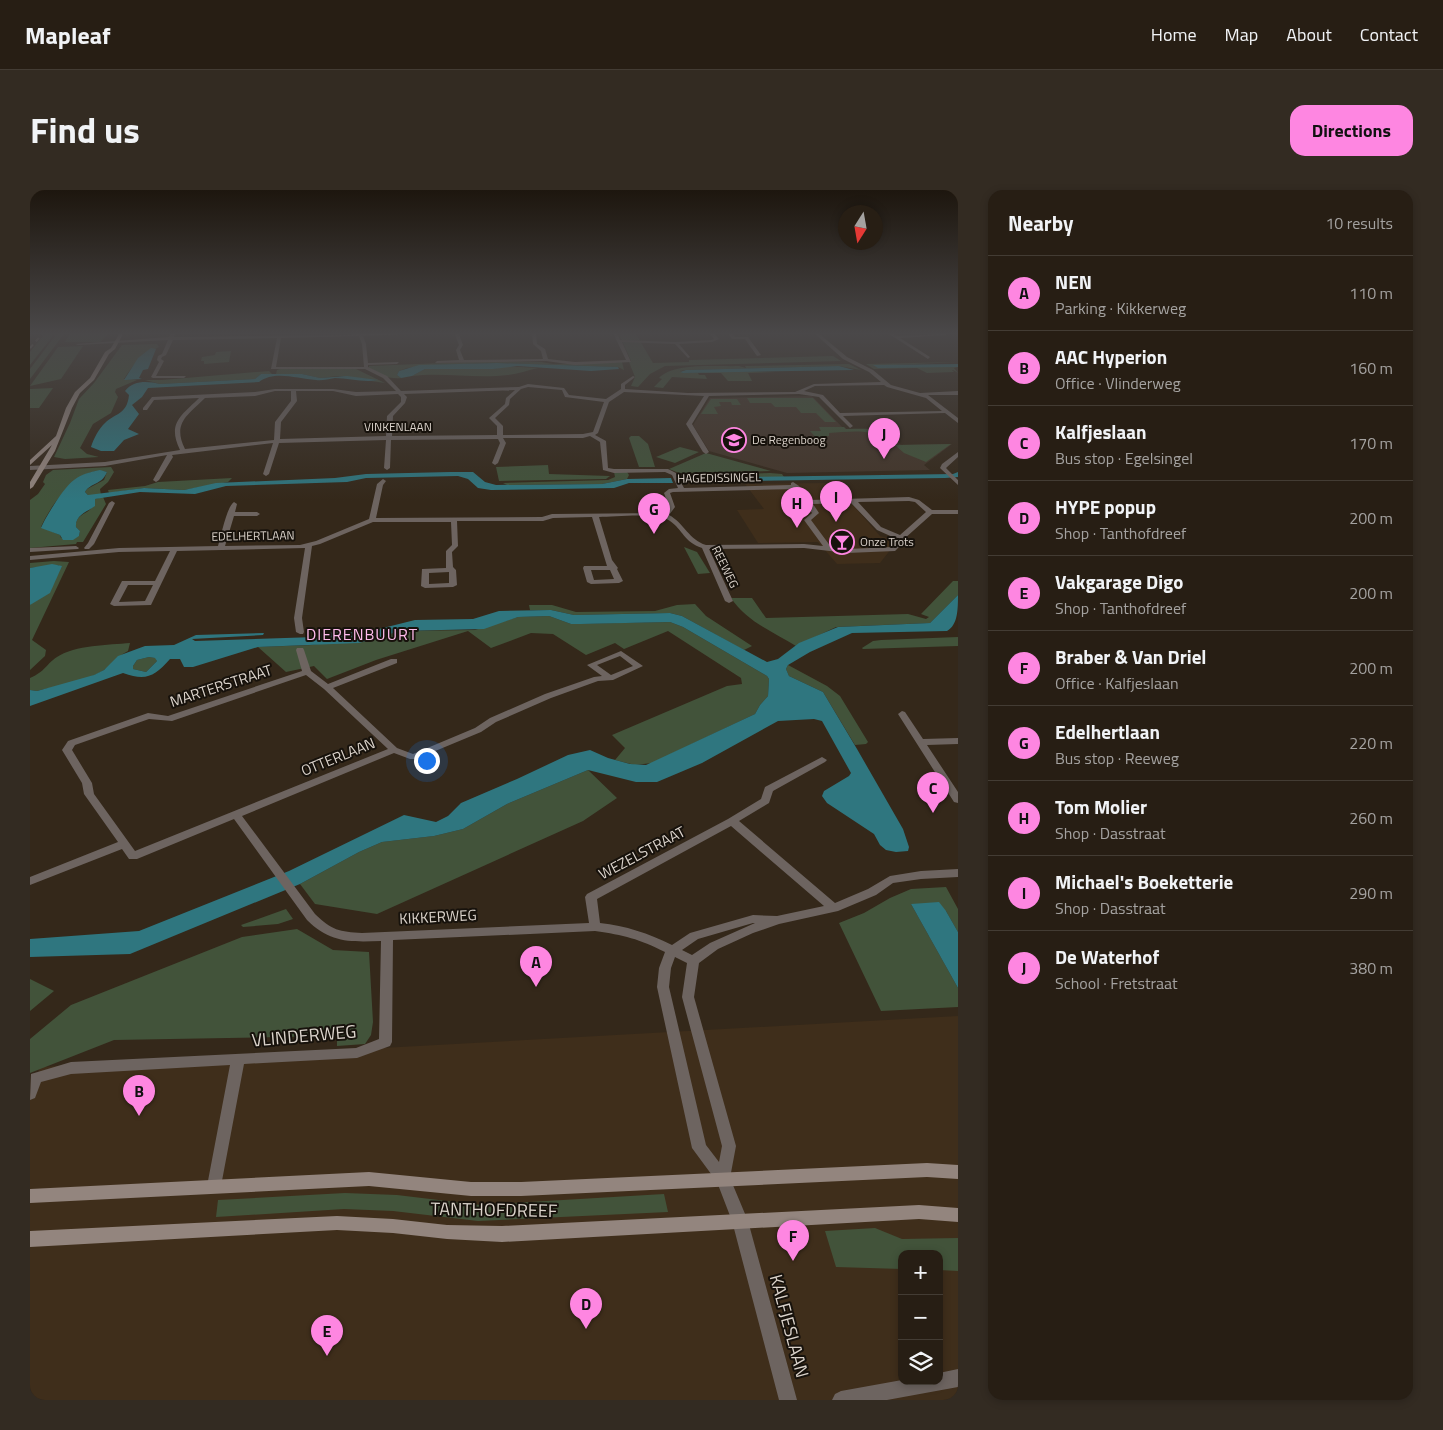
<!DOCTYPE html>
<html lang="en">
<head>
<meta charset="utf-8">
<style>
  body { margin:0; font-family:"Titillium Web",sans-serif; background:#332b22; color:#f1f3f6 }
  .controls { position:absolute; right:15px; bottom:15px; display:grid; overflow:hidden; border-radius:10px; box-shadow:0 2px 8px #0003 }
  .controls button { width:45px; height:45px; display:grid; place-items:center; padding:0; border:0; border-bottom:1px solid #433c34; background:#271e14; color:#f1f3f6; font:25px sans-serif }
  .compass { position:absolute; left:808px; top:15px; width:45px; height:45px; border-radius:50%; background:#271e14; box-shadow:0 2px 8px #0003; rotate:191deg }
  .you { position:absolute; left:396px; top:570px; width:18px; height:18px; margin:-12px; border:4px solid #fff; border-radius:50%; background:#1a73e8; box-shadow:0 0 0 8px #1a73e833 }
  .badge { display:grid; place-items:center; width:32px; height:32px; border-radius:50%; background:#fe86e1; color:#111; font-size:16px; font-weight:700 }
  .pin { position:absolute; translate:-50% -41px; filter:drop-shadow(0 1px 2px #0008) }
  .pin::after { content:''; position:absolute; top:26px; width:18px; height:15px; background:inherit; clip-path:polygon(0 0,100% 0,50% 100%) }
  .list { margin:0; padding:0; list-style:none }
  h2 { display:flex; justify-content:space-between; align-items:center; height:65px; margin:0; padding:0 20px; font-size:21px }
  h2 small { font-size:16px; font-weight:400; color:#a4a2a0 }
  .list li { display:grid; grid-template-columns:32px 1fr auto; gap:15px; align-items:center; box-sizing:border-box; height:75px; padding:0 20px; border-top:1px solid #433c34 }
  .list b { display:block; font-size:19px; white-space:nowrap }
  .list p { margin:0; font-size:16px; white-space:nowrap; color:#a4a2a0 }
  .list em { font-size:16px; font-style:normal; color:#a4a2a0 }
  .icon { flex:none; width:28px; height:28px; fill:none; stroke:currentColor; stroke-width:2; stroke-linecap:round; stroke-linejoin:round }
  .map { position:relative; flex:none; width:928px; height:1210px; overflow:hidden; border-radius:15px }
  header { display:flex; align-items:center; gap:30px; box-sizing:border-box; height:70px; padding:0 25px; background:#271e14; border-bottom:1px solid #433c34 }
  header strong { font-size:24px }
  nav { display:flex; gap:28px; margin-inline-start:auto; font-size:18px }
  .intro { display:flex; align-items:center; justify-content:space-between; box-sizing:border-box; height:120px; padding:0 30px }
  h1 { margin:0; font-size:35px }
  .button { padding:12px 22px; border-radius:15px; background:#fe86e1; color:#111; font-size:18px; font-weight:700 }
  main { display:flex; gap:30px; padding:0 30px }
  aside { flex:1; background:#271e14; border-radius:15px; box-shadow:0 2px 8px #0003 }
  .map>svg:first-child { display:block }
  .built { fill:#3f2e1b; fill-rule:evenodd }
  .education { fill:#433529 }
  .green { fill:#42533a }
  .water { fill:#2f767f; fill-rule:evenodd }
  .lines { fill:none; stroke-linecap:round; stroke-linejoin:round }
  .street { fill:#6d6460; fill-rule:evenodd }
  .secondary { fill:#93857e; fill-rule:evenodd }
  .rail { stroke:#867c71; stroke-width:2; stroke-dasharray:4.5 4.5; stroke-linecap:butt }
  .labels { text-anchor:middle; stroke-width:4; stroke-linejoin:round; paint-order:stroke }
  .far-street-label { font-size:12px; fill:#dbd3cb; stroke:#17120c }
  .far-poi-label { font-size:12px; fill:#dbd3cb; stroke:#17120c; text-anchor:start }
  .street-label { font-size:15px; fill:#dbd3cb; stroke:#17120c }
  .neighbourhood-label { font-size:16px; letter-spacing:1px; fill:#ffbbec; stroke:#17120c }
  .near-street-label { font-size:18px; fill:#dbd3cb; stroke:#17120c }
</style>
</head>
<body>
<header>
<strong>Mapleaf</strong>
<nav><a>Home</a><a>Map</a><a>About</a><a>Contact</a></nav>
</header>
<div class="intro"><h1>Find us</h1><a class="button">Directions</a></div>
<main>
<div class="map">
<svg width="928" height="1210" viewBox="0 0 928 1210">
  <rect width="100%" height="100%" fill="#34281a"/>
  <g class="built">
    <polygon points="800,293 817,314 822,314 850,346 865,350 865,354 850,373 807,374 788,352 728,353 707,320 734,319 715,294"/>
    <path d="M928 826V1208L918 1210H0V905L10 877ZM872 1064H909V1191H872Z"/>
  </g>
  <polygon class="education" points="782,206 814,239 854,239 871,255 922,254 894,275 900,280 757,283 679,261 663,235 680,208"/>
  <g class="green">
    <polygon points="16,142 26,142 0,175 0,162"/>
    <polygon points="28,142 80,142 70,152 35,152 41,142 34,144 0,189 0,179"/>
    <polygon points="589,144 606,144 623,173 659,172 659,170 803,166 811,171 635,176 620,184 608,197 601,196 605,187 599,172 601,171"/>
    <path d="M127 154 129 157C109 166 107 170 94 189L107 190 86 199 85 202 88 207 81 223 63 234 50 258 57 264 69 267 35 269 24 267 40 233 49 209 64 193 92 155Z"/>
    <polygon points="53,156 31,189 0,196 28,157"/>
    <polygon points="201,161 199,172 174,174 174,171 171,171 172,167 185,165 186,162"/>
    <path d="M463 171 511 172 523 174 592 172 594 180 588 177 467 173 403 175 377 178 369 181 367 185 371 188C361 189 345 186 339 178V176Z"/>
    <polygon points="928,172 843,176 928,177 924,178 928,183 923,180 922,180 924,182 897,183 887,178 844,179 836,174"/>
    <path d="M819 174 831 180 809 176 656 180 650 181 653 183 699 181 746 182 718 183 722 191H698L691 183H668L669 185H675L677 189 642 187 633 198 624 197 632 189 629 188C644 172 687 177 709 176L716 178 715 176Z"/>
    <path d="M475 176 508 178C498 180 488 184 478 185 446 189 413 182 382 186L395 179H463Z"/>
    <polygon points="250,179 326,179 355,193 341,191 347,190 308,186 290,188 272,184 246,184 247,180"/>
    <polygon points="239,181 242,184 231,184 225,189 130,194 115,190 132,190"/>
    <polygon points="23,198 9,218 0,218 0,199"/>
    <polygon points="717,208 783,208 806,232 795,232 786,223 771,223 766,217 745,217 741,213 720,213"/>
    <polygon points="681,209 707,209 711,215 702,215 701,212 689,212 691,216 684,217 688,224 671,224"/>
    <path d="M789 237H814L816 239C836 239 851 236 867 251L859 253C843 237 820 242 799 243V246H791L794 250H788L780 241H791Z"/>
    <polygon points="601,246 609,246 618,254 625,277 609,277 599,248"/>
    <polygon points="921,254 896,272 874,263 865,255"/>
    <polygon points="650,257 669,262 645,273 626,267"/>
    <polygon points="676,263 741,281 649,283 639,279"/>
    <polygon points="518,275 519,284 580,286 576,289 469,291 466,277"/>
    <path d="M81 277 84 282 78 292 70 299 71 305H58L55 302 57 299 74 290 77 282C49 274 20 316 11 337L30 345 31 348 49 346 50 341 46 337C45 324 57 325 62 317 63 315 64 312 65 309L73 307 76 314 53 352H47L46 354 0 358V310L8 304 15 294 13 292 16 285 23 280Z"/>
    <polygon points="584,282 597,282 599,285 597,289 572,294 477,295 473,293 578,290 585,287"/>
    <polygon points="740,283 752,284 754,287 652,288 650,285"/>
    <polygon points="202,288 198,292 154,300 114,298 79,303 78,300 115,296 128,292"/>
    <polygon points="654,357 667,362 680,383 668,384"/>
    <polygon points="24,371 39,372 2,450 16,460 15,466 0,480 0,415 29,375 0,378 0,373"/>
    <path d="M923 391H928V405L900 433 806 437 766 456C743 442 716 431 701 408H722L736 428 878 424 896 429 899 427 891 424Z"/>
    <polygon points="665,414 676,426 722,456 714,460 652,426 640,423 544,425 521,420 500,420 499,415 522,415 546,422 625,421 647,415"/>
    <polygon points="519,426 541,434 640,432 653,437 737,486 739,489 738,506 730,515 725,524 622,573 605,575 585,570 595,558 582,545 697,496 712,494 711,488 638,441 594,459 585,453 556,465 523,444 501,443 461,458 438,441 346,470 297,489 284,476 256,482 228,457 282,455 370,441 445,440 488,427"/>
    <polygon points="928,447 928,456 833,459 832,458 843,451 851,450"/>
    <path d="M100 453 98 461C88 466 83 473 74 480 58 491 26 496 7 501L0 500V488C16 481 16 474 27 467 45 455 79 455 100 453Z"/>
    <polygon points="119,467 126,468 127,471 116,482 103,479 103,476 107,470"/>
    <polygon points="758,475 797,496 810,506 838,552 836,554 825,555 793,502 759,486 756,479"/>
    <polygon points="558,580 587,608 553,631 347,724 285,714 270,694 329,662 352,652 404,646 433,639 477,614"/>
    <polygon points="916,697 928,719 928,742 916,721 881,714 928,798 928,817 851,821 809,733 834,723 860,708 881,699"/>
    <polygon points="256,719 263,729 248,734 213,737 211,735"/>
    <polygon points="267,739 303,760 339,762 343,832 341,845 335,854 307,856 307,846 84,850 0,883 0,849 41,815 212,747"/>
    <polygon points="0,789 24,801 0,821"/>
    <polygon points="315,1003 367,1005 450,1015 634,1004 638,1022 448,1031 363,1021 314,1019 186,1027 188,1010"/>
    <polygon points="845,1038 872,1049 928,1048 928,1081 909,1080 909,1064 872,1064 872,1079 806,1077 795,1041"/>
  </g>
  <g class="water">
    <polygon points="121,158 126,159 118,179 113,180 109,188 112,189 94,190 108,168"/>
    <polygon points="467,173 588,177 589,179 561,181 487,176 463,179 395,179 382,186 371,188 367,185 369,181 389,175"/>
    <polygon points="928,174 928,177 848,178 843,175"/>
    <polygon points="809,176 824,180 653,183 650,182 656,180"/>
    <path d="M231 184H272L290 188 317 186 348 190C334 193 319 188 305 188 298 189 292 191 286 190 267 189 245 180 229 192L118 198 112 207 102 215 109 224 98 239 109 244 94 250 84 261H71L61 257C63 250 69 238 75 233 85 223 97 225 99 205L95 201C103 190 118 191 130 194L225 189Z"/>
    <path d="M70 280 77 282C71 296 61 292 55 302L58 305 114 298 154 300 186 293 305 288 336 284 420 282H443L455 292 466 295 572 294 597 289 641 288 643 293H599L584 298 461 300 448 298 438 289 428 286 336 288 317 292 196 296 165 304 110 302 65 309V316C57 322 45 325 46 337L50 341 49 346 43 350H33L30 345 11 338C16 326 34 297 44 290 51 284 61 282 70 280Z"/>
    <polygon points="928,282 928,287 915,288 655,292 652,288 923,284"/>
    <polygon points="22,374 32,376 20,403 0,415 0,378"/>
    <path d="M928 405C928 419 928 435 917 441L822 443 780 462 758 475 756 479 759 486 793 502 827 559 873 639 879 657 878 661 866 662 856 660 850 655 844 644 797 613 792 606 794 601 819 586 821 583 792 531 784 529 748 531 672 573 627 592H606L558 580 477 614 433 639 404 646 352 652 329 662 270 694 100 764 0 767V749L109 741 259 681 374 625 406 632 418 626 431 613 487 589 538 565 560 560 578 568 600 574 616 575 725 524 730 515 738 506 739 489 737 486 653 437 640 432 551 434H541L519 426 488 427 454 439 370 441 329 453 228 457 163 477H154L150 469H140C124 487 116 491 93 483L0 516V500L7 501 64 485 74 480 88 466 115 456 144 455 166 445 234 443 233 445 162 449 165 451 286 447 292 443 337 442 385 430 443 429 469 421 521 420 544 425 640 423 652 426 737 472 748 469 769 453 808 437 900 433ZM119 467 125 468 127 471 116 482 103 479V476L107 470Z"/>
    <polygon points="909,712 916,721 928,742 928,798 881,714"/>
  </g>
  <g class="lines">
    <g class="street">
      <path d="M142 142H146L144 147 316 145 328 144 327 142 332 143 396 142 394 143 333 146 336 154 338 173 369 172 367 174 338 175V177L357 186 371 201 489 197 498 194 534 198 539 205 576 209 591 199V194L603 186 605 187 595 195V199L658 203 765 202 784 194 851 192 839 182 813 169 783 142H787L817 167 843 180 861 195 890 203 928 201V205H898L928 228V233L915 223 813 226 823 236 820 238 789 207 769 204 679 206 662 234 679 262 676 264 673 262 656 234 674 206 594 202 579 212 568 243 565 245 576 251 578 278 584 279H638L646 283 654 298 761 295V293L763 292 769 296 780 310 879 307 889 310 902 320H928V324H902L874 349 872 354 865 361 817 363 774 358 679 359 703 411 699 413 695 411 672 358C654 352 653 340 640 331 628 322 585 327 569 327L582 370 588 378 587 379 593 391 589 393 561 394 557 392 553 378 554 376H577L562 327 523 328 513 331H427L428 356 422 362 423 377 426 380 427 395 423 397 395 398 391 396 392 379 416 378V361L422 355 421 332H343L290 354 282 356 272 428 274 442 273 444H270L266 442 264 428 275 358 147 361 121 415 84 416 80 414 92 391H125L140 361 89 362 0 370V366L89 358 188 356C191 346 197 316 204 312L207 314 205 322H227L230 324 227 326H204L195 356 270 355 286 351 339 329 347 294 353 289 356 291 353 295 346 328 512 327 522 324 634 323 639 317 634 303 639 299 648 298 642 285 635 282 584 283 573 280 570 252 560 246 553 248H473L476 253 468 273 465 275 462 273 470 253 468 249 361 250 360 278 357 280 354 278 356 250 249 253 239 284 236 286 233 284 243 253 142 265 143 267 129 290 126 292 123 290 137 265 75 276 0 280V276L75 272 150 260C137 233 151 226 169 208L124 210 117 220H113V218L122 207 225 202 245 199H303L326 202 366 201 353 188 335 179H241L247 148 143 150 136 165 132 167 131 169 134 171 126 186H156L154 188H123L121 187 129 172 127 170 128 166 132 164 138 150 48 155 46 154 139 147ZM329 146 332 154 334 177H246L251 148ZM854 195 857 197 896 208 912 221 810 223 793 205 774 201 785 196ZM498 197 532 200 535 207 574 212 563 242 553 244 473 245V236L465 228 479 215 480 209 491 199ZM485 200 476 208 475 214 459 228 467 236V245L362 246 363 226 375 213 377 207 374 204ZM245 201H261V211L245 232 244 250 155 259C142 233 158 225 175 208L225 206ZM266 201H303L326 206 368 204 371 207V212L357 226 356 246 250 249 251 232 267 211ZM765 299 782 323 774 330 793 356 774 354 676 355C659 350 654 333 639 325L645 317 640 303 643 302ZM879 311 885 312 896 322 870 345 851 337 828 312ZM821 313 847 340 867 349 863 357 817 359 801 357 781 330 789 323 783 314ZM561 380H580L584 389 564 390ZM419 382V393L399 394V383ZM98 395H123L115 411 89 412Z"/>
      <path d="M424 142H428L433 155 430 160 434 170 513 169 511 161 503 154 502 143 496 142H629L627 143H587L590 150 646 152 681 150 684 149 679 142H683L689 149 682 152 649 154 660 167 658 168 645 154 592 152 601 172 545 175 516 171 405 173 407 171 429 170 426 160 429 155ZM506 143H583L596 170 545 172 518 169 515 159 507 154Z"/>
      <polygon points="697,142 701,142 705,147 718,147 731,165 727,166 715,149 702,149"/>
      <polygon points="856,142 860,142 867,146 915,144 917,145 870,148 900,167 898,169"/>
      <rect x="925" y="142" width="3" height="1"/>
      <polygon points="928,262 928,267 916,278 928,290 928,295 910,278 912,274"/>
      <polygon points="82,311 85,313 64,354 59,359 55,359 54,358 58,353 79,313"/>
      <polygon points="46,356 49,358 48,359 0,362 0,358"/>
      <path d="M267 458H273L274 460 281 481 298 494 361 469H367V473L303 498 367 558 383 564 445 538 460 528 515 504 564 487 572 486 557 475 591 461 613 476 583 490 568 491 521 508 466 532 451 542 386 569H380L364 563 212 626 285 724C301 740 310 742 332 743L559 733 555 707 557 704 698 629 731 609 735 597 792 567 797 570 795 572 743 601 739 613 709 631 805 713 838 699 860 686 891 681 928 679V687L891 689 863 693 846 705 808 721 749 734 723 743 688 759 669 773 664 807 706 956 700 988 718 1031 767 1210H749L702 1031 687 992 662 958 627 797 629 778 635 762C609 749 594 745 565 741L363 750 362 852 360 856 327 868 214 874 191 996 189 1001 184 1003 179 1001 177 996 200 875 41 884 11 892 5 908 0 910 1 884 41 872 326 858 349 849 351 751C320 752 300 753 277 730L204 629 107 669H99L92 659 0 695V687L88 652 54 604 52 593 32 560 38 551 118 523 138 526 272 481 266 460ZM590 466 603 476 581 485 567 475ZM276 485 294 499 358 559 105 661 64 604 62 593 42 560 45 555 119 529 142 531ZM701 636 794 716 747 726 723 725 660 743 642 755C618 743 596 736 570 733L567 709ZM723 733H725L680 753 662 765 652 760 668 749ZM645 767 657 773 652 807 692 956 689 972 676 955 639 797 641 778Z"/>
      <polygon points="872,521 875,522 893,549 928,548 928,554 897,555 928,602 928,613 924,612 868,524"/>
      <polygon points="928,1179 928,1197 857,1210 802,1210 805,1204 811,1201 872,1190 872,1191 909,1191 909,1183"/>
    </g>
    <g class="secondary">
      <polygon points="88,142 92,142 92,146 85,159 79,164 64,190 50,203 42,218 25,261 3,297 0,299 0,292 22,255 0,275 0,270 26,246 36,218 45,202 60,188 75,162 81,158 88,146"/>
      <polygon points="897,973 928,975 928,989 897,987 491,1006 441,1006 339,996 0,1013 0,999 339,982 441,992 491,992"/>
      <polygon points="889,1015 928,1018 928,1032 889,1029 472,1052 417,1049 363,1043 307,1040 0,1057 0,1041 307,1026 363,1029 417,1035 472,1036"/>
    </g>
    <polyline class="rail" points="0,158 14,142"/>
  </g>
  <linearGradient id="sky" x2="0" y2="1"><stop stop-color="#1d160e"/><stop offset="0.46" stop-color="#4a4849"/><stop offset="1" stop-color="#4a4849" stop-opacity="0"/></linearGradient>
  <rect width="928" height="311" fill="url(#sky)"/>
  <defs>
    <symbol id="school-ring" viewBox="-11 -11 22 22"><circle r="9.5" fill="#17120c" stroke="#fe86e1" stroke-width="1.5"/><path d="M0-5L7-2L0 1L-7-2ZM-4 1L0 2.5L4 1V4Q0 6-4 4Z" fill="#fe86e1"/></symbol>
    <symbol id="bar-ring" viewBox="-11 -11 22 22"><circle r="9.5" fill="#17120c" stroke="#fe86e1" stroke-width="1.5"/><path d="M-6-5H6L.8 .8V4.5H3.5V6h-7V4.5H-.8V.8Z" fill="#fe86e1"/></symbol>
  </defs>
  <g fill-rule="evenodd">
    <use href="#school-ring" x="690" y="236" width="28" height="28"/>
    <use href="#bar-ring" x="798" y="338" width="28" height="28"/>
  </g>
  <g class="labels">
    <g class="far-street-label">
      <text x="368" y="241">VINKENLAAN</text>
      <text transform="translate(689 288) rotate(-1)" y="4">HAGEDISSINGEL</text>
      <text transform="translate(223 346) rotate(-1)" y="4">EDELHERTLAAN</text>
      <text transform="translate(695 377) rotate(64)" y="4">REEWEG</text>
    </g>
    <g class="far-poi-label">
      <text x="722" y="254">De Regenboog</text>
      <text x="830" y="356">Onze Trots</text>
    </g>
    <g class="street-label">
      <text transform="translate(191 496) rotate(-18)" y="5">MARTERSTRAAT</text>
      <text transform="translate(308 567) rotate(-22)" y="5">OTTERLAAN</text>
      <text transform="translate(612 663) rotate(-28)" y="5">WEZELSTRAAT</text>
      <text transform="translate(408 727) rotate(-3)" y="5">KIKKERWEG</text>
    </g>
    <g class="neighbourhood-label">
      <text x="332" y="450">DIERENBUURT</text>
    </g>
    <g class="near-street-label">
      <text transform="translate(274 846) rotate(-5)" y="6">VLINDERWEG</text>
      <text transform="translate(464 1020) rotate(1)" y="6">TANTHOFDREEF</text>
      <text transform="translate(759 1136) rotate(75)" y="6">KALFJESLAAN</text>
    </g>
  </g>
</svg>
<div class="controls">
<button>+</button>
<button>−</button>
<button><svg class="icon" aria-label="layers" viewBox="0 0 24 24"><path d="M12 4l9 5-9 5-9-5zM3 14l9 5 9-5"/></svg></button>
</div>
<svg class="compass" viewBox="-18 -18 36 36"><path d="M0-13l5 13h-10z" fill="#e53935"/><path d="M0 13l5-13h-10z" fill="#a4a2a0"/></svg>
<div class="you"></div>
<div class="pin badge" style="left:506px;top:797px">A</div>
<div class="pin badge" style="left:109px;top:926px">B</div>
<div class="pin badge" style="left:903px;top:623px">C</div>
<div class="pin badge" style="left:556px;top:1139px">D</div>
<div class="pin badge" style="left:297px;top:1166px">E</div>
<div class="pin badge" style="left:763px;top:1071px">F</div>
<div class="pin badge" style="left:624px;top:344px">G</div>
<div class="pin badge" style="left:767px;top:338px">H</div>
<div class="pin badge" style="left:806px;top:332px">I</div>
<div class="pin badge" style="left:854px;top:269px">J</div>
</div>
<aside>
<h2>Nearby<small>10 results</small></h2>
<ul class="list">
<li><span class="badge">A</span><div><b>NEN</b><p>Parking · Kikkerweg</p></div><em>110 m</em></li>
<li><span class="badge">B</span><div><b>AAC Hyperion</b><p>Office · Vlinderweg</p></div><em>160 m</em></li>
<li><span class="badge">C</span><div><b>Kalfjeslaan</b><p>Bus stop · Egelsingel</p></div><em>170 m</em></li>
<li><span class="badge">D</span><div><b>HYPE popup</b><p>Shop · Tanthofdreef</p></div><em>200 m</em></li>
<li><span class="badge">E</span><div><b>Vakgarage Digo</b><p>Shop · Tanthofdreef</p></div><em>200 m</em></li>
<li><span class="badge">F</span><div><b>Braber &amp; Van Driel</b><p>Office · Kalfjeslaan</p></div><em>200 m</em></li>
<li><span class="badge">G</span><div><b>Edelhertlaan</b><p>Bus stop · Reeweg</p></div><em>220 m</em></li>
<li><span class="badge">H</span><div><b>Tom Molier</b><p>Shop · Dasstraat</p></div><em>260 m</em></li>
<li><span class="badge">I</span><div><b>Michael's Boeketterie</b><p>Shop · Dasstraat</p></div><em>290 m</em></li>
<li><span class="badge">J</span><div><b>De Waterhof</b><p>School · Fretstraat</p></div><em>380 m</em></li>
</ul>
</aside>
</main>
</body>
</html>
